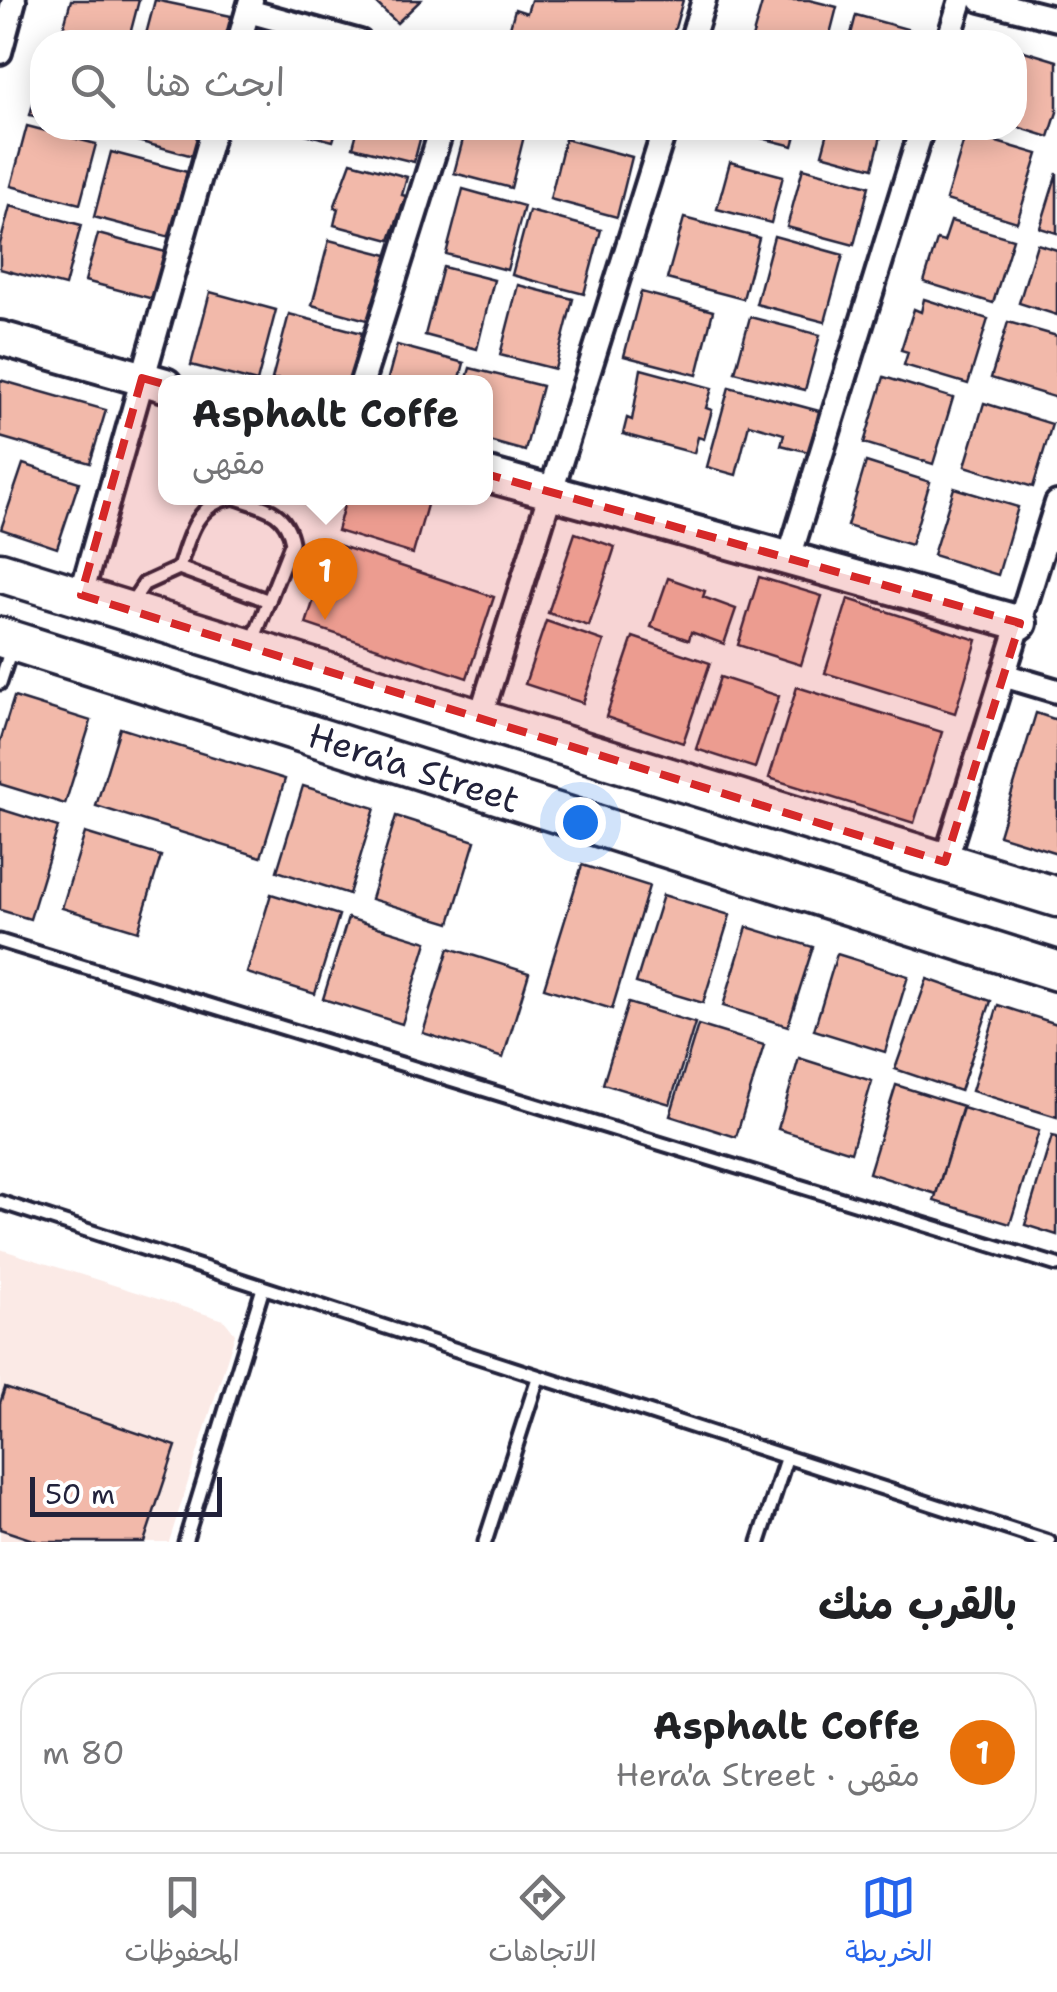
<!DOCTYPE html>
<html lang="ar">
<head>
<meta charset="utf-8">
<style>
  body { margin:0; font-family:"Shantell Sans","Playpen Sans Arabic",sans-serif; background:#f2f2f2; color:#202124; direction:rtl }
  .scale { position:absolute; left:30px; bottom:25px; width:192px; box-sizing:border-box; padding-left:10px; border:5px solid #22223b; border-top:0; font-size:28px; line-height:35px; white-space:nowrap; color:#22223b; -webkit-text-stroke:8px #fff; paint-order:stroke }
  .you { position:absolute; left:580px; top:822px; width:35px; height:35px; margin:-25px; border:8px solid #fff; border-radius:50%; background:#1a73e8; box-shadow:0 0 0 15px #1a73e833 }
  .badge { display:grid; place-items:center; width:65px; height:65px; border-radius:50%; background:#2563eb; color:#fff; font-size:32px; font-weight:700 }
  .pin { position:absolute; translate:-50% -82px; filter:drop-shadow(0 2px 5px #0008) }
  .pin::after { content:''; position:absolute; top:52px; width:35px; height:30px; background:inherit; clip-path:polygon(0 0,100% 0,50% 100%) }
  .popup { position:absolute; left:158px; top:375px; width:335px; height:130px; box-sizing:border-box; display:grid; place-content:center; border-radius:20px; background:#fff; filter:drop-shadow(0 2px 8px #0005); font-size:32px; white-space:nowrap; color:#757577 }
  .popup b { font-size:38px; color:#202124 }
  .popup::after { content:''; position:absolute; left:50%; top:100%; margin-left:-20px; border:20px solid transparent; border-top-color:#fff }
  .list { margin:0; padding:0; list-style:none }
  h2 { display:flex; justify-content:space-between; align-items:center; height:130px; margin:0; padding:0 40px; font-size:42px }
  h2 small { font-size:32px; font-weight:400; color:#757577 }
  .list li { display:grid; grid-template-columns:65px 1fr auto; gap:30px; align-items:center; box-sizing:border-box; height:160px; margin:0 20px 20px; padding:0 20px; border:2px solid #e0e0e0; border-radius:40px }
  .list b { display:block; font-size:38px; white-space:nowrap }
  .list p { margin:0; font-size:32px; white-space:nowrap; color:#757577 }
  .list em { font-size:32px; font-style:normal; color:#757577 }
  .icon { flex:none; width:55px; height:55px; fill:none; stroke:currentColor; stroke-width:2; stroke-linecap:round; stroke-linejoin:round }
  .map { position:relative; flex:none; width:1057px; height:1542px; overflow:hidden; direction:ltr }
  .search { position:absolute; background:#fff; box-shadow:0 5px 25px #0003; left:30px; right:30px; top:30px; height:110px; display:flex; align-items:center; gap:25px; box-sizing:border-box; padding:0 35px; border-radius:40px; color:#757577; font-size:38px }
  .sheet { height:310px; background:#fff }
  nav { display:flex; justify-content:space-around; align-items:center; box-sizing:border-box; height:140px; border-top:2px solid #e0e0e0; background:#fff; font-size:28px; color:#757577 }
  nav a { display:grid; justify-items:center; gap:5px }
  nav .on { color:#2563eb }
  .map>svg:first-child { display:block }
  .built { fill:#fbeae6 }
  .building { fill:#f2b9aa; stroke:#22223b; stroke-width:2.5 }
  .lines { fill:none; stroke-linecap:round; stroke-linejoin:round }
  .lane-casing { stroke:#22223b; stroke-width:19 }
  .street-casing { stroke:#22223b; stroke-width:30 }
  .secondary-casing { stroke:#22223b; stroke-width:40 }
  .primary-casing { stroke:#22223b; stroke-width:45 }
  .lane { stroke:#fff; stroke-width:11 }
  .street { stroke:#fff; stroke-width:22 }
  .secondary { stroke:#fff; stroke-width:32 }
  .primary { stroke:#fff; stroke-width:38 }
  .marked { fill:#d62828; fill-opacity:0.2; stroke:#d62828; stroke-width:8; stroke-dasharray:20 12; stroke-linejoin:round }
  .labels { text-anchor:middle; stroke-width:8; stroke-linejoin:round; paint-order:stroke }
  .street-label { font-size:35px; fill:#22223b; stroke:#fff }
</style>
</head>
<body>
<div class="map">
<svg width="1057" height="1542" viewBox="0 0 1057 1542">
  <rect width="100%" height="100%" fill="#fff"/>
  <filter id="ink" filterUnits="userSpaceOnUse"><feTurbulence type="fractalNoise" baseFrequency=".01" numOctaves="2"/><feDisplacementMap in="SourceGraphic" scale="20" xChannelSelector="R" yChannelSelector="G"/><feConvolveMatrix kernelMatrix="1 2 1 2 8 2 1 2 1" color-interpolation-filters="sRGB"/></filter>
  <g filter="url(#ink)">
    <polygon class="built" points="0,1249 224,1320 235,1334 169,1542 0,1542"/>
    <g class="building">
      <polygon points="71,0 139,0 128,42 60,40"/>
      <polygon points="155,0 231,16 224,42 144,42"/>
      <polygon points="373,0 421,0 397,23"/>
      <polygon points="531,0 683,0 671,42 506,42 515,9 527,13"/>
      <polygon points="763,0 809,0 837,7 828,42 751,42"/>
      <polygon points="856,15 929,35 927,42 849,42"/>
      <polygon points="1014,48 1057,61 1057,112 1049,137 1014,126"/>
      <polygon points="42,69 42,118 30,115"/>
      <polygon points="27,126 96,144 80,204 11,186"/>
      <polygon points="121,128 200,128 193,156 119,136"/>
      <polygon points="282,128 337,128 333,141"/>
      <polygon points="358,128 423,128 414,162 353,147"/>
      <polygon points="466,128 526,128 511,188 454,173"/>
      <polygon points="722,128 798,128 793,146"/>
      <polygon points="829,128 883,128 873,168 822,154"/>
      <polygon points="966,133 1038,154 1017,222 946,200"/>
      <polygon points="565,139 632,157 617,217 550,199"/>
      <polygon points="111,152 187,172 170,237 94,217"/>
      <polygon points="351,162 407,177 402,195 406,196 390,240 334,225 338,208 334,208"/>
      <polygon points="730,162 783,176 771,223 717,209"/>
      <polygon points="803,168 869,186 854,245 787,227"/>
      <polygon points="1057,173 1057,233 1040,228"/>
      <polygon points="463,189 524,206 507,270 446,254"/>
      <polygon points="10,206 81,225 65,286 0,269 0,244"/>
      <polygon points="529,211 601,230 584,294 512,275"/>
      <polygon points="684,218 759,238 743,299 667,279"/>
      <polygon points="951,221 1013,239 993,303 924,282 937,240 944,242"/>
      <polygon points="98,234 169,253 157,300 85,281"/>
      <polygon points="774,236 843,255 825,322 756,304"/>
      <polygon points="329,240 391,256 374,322 312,305"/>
      <polygon points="1037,244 1057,250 1057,315 1019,303"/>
      <polygon points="443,267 494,280 477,349 425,335"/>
      <polygon points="518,285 573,299 555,369 500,355"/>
      <polygon points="210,292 276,310 257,382 191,365"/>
      <polygon points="641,292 713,311 697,375 624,356"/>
      <polygon points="924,299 988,319 968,384 904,365 908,352 901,350 914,309 921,312"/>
      <polygon points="289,314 362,333 349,382 272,379"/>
      <polygon points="750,317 820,335 805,390 735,372"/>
      <polygon points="1008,322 1057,336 1057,398 991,378"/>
      <polygon points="397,345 464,363 459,382 387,382"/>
      <polygon points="470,368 542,386 525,451 485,440 485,382 466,382"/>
      <polygon points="641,369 712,388 706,408 712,410 704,439 698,437 694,453 623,434 627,418 632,420"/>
      <polygon points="884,377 953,398 933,464 864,443"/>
      <polygon points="0,380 106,410 90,463 0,437"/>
      <polygon points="729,387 819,411 809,452 781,445 784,434 749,424 736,475 707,467"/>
      <polygon points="984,403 1052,424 1033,487 965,466"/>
      <polygon points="866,462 930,482 911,545 847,526"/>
      <polygon points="23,464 79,482 57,548 1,529"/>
      <polygon points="954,488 1018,507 998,575 933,555"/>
      <polygon points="346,498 429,498 413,554 337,531"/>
      <polygon points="575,533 615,547 589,626 548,613"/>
      <polygon points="332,543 494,597 467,678 306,624"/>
      <polygon points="759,577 822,596 801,665 738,645"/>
      <polygon points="668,578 705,591 703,597 736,609 724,644 691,632 689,640 651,627"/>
      <polygon points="848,599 977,640 955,713 825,673"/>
      <polygon points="546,621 604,641 583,703 525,684"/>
      <polygon points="633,637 710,663 683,743 606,717"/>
      <polygon points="720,677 779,696 755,768 696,749"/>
      <polygon points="797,687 942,732 914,823 769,778"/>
      <polygon points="14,697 91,721 65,804 0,784 0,742"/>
      <polygon points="1036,713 1057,720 1057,853 999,835"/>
      <polygon points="120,728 285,779 261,857 96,806"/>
      <polygon points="303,786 375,808 349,894 277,871"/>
      <polygon points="0,809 58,827 30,919 0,910"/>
      <polygon points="396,816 475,841 450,923 371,899"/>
      <polygon points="85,833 161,856 138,931 62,908"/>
      <polygon points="582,865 649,886 612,1009 544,988"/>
      <polygon points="271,894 339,915 315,994 247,973"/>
      <polygon points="663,895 730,915 703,1003 636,983"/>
      <polygon points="348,918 427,942 402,1024 323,999"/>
      <polygon points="747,927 813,947 788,1026 723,1006"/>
      <polygon points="449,948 529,973 503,1058 423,1033"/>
      <polygon points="837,954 908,976 885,1052 814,1030"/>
      <polygon points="927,979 991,1001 960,1091 895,1069"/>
      <polygon points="628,1003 695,1023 670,1104 603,1084"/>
      <polygon points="998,1005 1057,1024 1057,1117 972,1091"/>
      <polygon points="698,1025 764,1045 736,1137 670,1116"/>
      <polygon points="799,1058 872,1081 851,1152 778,1129"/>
      <polygon points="896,1085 963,1106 936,1194 869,1173"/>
      <polygon points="963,1108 1039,1131 1010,1224 934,1201"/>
      <polygon points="1052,1136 1057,1137 1057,1235 1025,1225"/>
      <polygon points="5,1388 176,1446 144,1542 39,1542 0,1529 0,1403"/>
    </g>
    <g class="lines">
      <defs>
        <g id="lane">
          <path d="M236 498C263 507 286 510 292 542L252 643"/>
          <path d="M179 568C188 539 196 503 231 498"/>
          <polyline points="129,606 144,584 179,568 269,601"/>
          <polyline points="0,683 11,649"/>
          <polyline points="0,941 1057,1265"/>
          <polyline points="0,1202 1049,1542"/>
          <polyline points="185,1542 263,1288"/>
          <polyline points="485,1542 538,1378"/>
          <polyline points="759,1542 786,1459"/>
        </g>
        <g id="street">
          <polyline points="981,0 1057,19"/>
          <polyline points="248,11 360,42"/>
          <polyline points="239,42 251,0"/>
          <polyline points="691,42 704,0"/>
          <polyline points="948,42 961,0"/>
          <polyline points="0,52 14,0"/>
          <polyline points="362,382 442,128"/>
          <polyline points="789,558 922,128"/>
          <polyline points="81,595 214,128"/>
          <polyline points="1003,675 1057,691"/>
          <polyline points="480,718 665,128"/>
          <polyline points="945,862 1057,503"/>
        </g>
        <g id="secondary">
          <polyline points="0,338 165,385"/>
          <polyline points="485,474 1020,623"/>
        </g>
        <g id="primary">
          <polyline points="0,572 1057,897"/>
          <polyline points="0,637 1057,971"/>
        </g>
      </defs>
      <use href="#lane" class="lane-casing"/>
      <use href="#street" class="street-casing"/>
      <use href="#secondary" class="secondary-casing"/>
      <use href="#primary" class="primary-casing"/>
      <use href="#lane" class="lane"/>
      <use href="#street" class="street"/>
      <use href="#secondary" class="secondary"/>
      <use href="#primary" class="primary"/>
    </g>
  </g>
  <path class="marked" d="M142 378 1020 623 945 862 81 595Z"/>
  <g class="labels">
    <g class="street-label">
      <text transform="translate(414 768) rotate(18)" y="12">Hera'a Street</text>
    </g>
  </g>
</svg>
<div class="scale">50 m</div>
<div class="you"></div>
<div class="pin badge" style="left:325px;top:620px;background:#e8710a">1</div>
<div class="popup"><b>Asphalt Coffe</b>مقهى</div>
<div class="search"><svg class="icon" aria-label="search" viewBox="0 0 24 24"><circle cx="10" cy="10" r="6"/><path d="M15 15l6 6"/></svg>ابحث هنا</div>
</div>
<section class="sheet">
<h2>بالقرب منك<small></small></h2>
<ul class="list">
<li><span class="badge" style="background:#e8710a">1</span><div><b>Asphalt Coffe</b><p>مقهى · Hera'a Street</p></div><em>80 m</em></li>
</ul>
</section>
<nav>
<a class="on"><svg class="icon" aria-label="map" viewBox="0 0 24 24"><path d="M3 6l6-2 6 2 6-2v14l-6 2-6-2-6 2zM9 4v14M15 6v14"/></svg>الخريطة</a>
<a><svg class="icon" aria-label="directions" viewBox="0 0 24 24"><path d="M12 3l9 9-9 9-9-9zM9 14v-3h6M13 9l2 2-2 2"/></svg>الاتجاهات</a>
<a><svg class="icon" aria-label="saved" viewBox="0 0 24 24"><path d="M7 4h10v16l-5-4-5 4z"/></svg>المحفوظات</a>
</nav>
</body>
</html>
